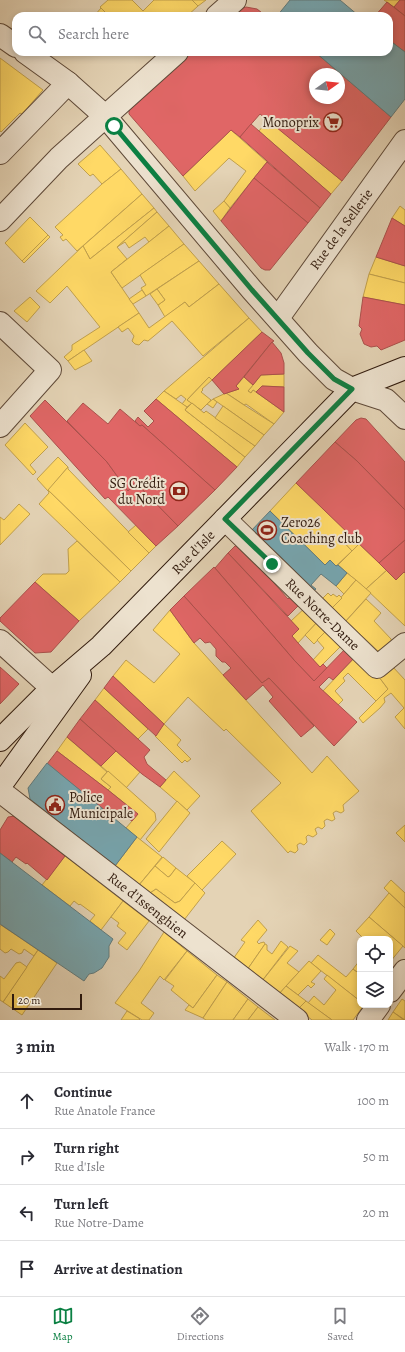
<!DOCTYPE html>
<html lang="en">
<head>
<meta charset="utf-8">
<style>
  body { margin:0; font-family:Alegreya,serif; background:#f2f2f3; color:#2b2b33 }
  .controls { position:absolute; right:12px; bottom:12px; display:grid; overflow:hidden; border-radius:8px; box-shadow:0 2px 6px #0003 }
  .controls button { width:36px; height:36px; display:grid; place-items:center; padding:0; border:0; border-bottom:1px solid #e1e1e2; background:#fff; color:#2b2b33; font:20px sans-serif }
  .compass { position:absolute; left:309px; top:68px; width:36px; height:36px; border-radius:50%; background:#fff; box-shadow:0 2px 6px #0003; rotate:75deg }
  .scale { position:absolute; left:12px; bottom:10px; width:70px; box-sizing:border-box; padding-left:4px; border:2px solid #311b0e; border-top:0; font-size:11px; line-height:14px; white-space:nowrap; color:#311b0e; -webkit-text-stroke:3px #ede2cf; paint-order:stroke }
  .stop { position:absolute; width:12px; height:12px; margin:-9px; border:3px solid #0b8043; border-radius:50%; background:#fff }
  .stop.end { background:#0b8043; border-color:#fff; box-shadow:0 1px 4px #0008 }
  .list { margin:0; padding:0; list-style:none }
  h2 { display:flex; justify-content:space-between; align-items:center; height:52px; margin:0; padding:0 16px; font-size:17px }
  h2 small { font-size:13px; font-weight:400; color:#7c7c81 }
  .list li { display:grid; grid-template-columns:26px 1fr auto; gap:12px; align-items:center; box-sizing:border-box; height:56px; padding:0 16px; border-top:1px solid #e1e1e2 }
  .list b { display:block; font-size:15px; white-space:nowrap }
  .list p { margin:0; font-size:13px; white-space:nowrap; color:#7c7c81 }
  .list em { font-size:13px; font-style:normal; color:#7c7c81 }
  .icon { flex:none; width:22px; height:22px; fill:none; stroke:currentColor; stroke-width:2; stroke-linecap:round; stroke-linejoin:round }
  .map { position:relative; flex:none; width:405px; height:1020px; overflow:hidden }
  .search { position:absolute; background:#fff; box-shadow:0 2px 6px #0003; left:12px; right:12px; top:12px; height:44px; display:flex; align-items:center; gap:10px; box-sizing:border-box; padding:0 14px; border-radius:12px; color:#7c7c81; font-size:15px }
  .sheet { height:276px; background:#fff }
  nav { display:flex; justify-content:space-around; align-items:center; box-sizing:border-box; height:56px; border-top:1px solid #e1e1e2; background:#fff; font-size:11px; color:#7c7c81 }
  nav a { display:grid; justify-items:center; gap:2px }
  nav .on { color:#0b8043 }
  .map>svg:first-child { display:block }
  .homes { fill:#ffd966; stroke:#c1a04c }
  .shops { fill:#e06666; stroke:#ac504c; fill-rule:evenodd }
  .public { fill:#76a5af; stroke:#617c7f }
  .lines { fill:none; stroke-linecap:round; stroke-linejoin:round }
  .street-casing { stroke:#5e4938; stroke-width:24 }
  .secondary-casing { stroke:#311b0e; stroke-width:24 }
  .street { stroke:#ede2cf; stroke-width:22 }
  .secondary { stroke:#ede2cf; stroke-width:22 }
  .route { stroke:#0b8043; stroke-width:5 }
  .labels { text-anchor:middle; stroke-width:4; stroke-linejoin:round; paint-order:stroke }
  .poi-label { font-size:14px; fill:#311b0e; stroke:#ede2cf; text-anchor:end }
  .street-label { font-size:14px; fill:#311b0e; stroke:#ede2cf }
</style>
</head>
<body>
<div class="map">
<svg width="405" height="1020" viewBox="0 0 405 1020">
  <rect width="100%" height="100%" fill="#e4d3b5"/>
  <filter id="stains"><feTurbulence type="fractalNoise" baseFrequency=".005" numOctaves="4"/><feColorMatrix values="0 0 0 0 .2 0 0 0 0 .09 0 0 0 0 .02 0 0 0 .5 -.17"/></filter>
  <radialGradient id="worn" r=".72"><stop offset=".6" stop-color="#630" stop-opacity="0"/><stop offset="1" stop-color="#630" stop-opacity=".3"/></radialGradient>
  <g class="homes">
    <polygon points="108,0 132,0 143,11 154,0 192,0 198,6 187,16 130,16 127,12 123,16 109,16 100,7"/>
    <polygon points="192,0 206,0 198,6"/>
    <polygon points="384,0 400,0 394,7"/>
    <polygon points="101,8 109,16 95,15"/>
    <polygon points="0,58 43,90 22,114 20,113 1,132 0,131"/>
    <polygon points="268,120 342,181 331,194 259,131"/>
    <polygon points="231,130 267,162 230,208 224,201 246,171 229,158 195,191 183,176"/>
    <polygon points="100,145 121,169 102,184 93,174 90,176 78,164"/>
    <polygon points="121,169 142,194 77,251 66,239 63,241 60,237 63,235 55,227 102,184"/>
    <polygon points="142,194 154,208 90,259 83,246"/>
    <polygon points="224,201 230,208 221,221 213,211"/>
    <polygon points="400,206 405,210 405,226 392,218"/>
    <polygon points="154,208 157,212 117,247 127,259 111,272 139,313 68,361 64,357 72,350 72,345 100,327 67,286 50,303 36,291 83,246 90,259"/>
    <polygon points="157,212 169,226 149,242 145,237 129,248 125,242 117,247"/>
    <polygon points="30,217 48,235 22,261 5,243"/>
    <polygon points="169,226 184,244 122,288 111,272"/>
    <polygon points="48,235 50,237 24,263 22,261"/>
    <polygon points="184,244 199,261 146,296 141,288 146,285 140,275"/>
    <polygon points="376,257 405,266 405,283 369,274"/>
    <polygon points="199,261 219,284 189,307 185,302 165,317 158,305 165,300 157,289"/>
    <polygon points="369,274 405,283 405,305 363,297"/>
    <polygon points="219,284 249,318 203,356 172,321 148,341 144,340 139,345 135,344 132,341 134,336 128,328 122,332 118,327 139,313 149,328 185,302 189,307"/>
    <polygon points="157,289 165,300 158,305 150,294"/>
    <polygon points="142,290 146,296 133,304 129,299"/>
    <polygon points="30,297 40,307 27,322 14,311"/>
    <polygon points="249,318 262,332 212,380 209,377 187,400 192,403 187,407 182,404 186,399 181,395 176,399 164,391"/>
    <polygon points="84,350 92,361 75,370 68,361"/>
    <polygon points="284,374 284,387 262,386 256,392 253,390 251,393 248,391 261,375"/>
    <polygon points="209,377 212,380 202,389 203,390 201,392 211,400 201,410 187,400"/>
    <polygon points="244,377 253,385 248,391 251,393 253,390 284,412 274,424 246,404 244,405 226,393 239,389 236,386"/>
    <polygon points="164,391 187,407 185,410 245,457 237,467 156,399"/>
    <polygon points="226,393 244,405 274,424 264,435 213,399"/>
    <polygon points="213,399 217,402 213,408 207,404"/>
    <polygon points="192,403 204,413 206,411 255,446 245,457 185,410"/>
    <polygon points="223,406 264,435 255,446 215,418"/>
    <polygon points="25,423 48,447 30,465 36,472 33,475 5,445"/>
    <polygon points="58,457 68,467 48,491 37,479"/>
    <polygon points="68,467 68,469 149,553 131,571 48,490"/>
    <polygon points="296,483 349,533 342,540 352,551 336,566 330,560 325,565 270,511"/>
    <polygon points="48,490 131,571 120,582 39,504 49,493"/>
    <polygon points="19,504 30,514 0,545 0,517 4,520"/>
    <polygon points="136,525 156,546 149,553 128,532"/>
    <polygon points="349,533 359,544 352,551 342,540"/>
    <polygon points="77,541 120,582 79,621 35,582 43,574 66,574 69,571 68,549"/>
    <polygon points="359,544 387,570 366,589 338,565"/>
    <polygon points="387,570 396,580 404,572 405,573 405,626 366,589"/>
    <polygon points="347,573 356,580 344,594 336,586"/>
    <polygon points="356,580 371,593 344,623 330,610"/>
    <polygon points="328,593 331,596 333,594 337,597 339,595 342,598 330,610 320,601"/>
    <polygon points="366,599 381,613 374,621 391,639 394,649 378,651 346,621"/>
    <polygon points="308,605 321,618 298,643 292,636 299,629 291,621"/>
    <polygon points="170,610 194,643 312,773 327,756 359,791 343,805 344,811 341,813 336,811 333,813 335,819 332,821 327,819 324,821 325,826 322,829 318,827 315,829 317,834 313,837 308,835 306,837 307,842 304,845 300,843 297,845 298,850 295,853 290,851 288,853 251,811 281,783 226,729 224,731 188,697 164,724 113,676 126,660 154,683 180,654 153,630"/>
    <polygon points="321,618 330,627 314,644 305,635"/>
    <polygon points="330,627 345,642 320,667 313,660 324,648 317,640"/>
    <polygon points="357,655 379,677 388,689 376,701 348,673 343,678 345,681 335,691 343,700 338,705 323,691"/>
    <polygon points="392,666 405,680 405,729 395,717 404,708 391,693 384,698 385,702 380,708 363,723 359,718 388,689 379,677"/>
    <polygon points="104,688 148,729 138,739 95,700"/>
    <polygon points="164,724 181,740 177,745 191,759 187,762 185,760 182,763 155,736"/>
    <polygon points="67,737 107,772 101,779 111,787 108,790 57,751"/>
    <polygon points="116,751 140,772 126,788 101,766"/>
    <polygon points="108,771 155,813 156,820 140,840 126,828 138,814 108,790 111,787 101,779"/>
    <polygon points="174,771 200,796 187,810 160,787"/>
    <polygon points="177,801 190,813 159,852 146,839"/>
    <polygon points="405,825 405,842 396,833"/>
    <polygon points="137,837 162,857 139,885 115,866"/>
    <polygon points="222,841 236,854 202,890 187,876"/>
    <polygon points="65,856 123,901 101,930 90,921 95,915 80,904 79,905 74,901 70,906 42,885"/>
    <polygon points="163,857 176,868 170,876 168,877 155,866"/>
    <polygon points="155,866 168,877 170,876 176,868 195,883 180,901 175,903 156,889 150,893 139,885"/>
    <polygon points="391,880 405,893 405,908 384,888"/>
    <polygon points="195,883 205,893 184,920 150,893 156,889 175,903 180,901"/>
    <polygon points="389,893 405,908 405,948 369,917"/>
    <polygon points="123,901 149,921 127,950 118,943 126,933 117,926 119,923 111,917"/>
    <polygon points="369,917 403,946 390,962 390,939 364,939 356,931"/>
    <polygon points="258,920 267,930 257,942 259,944 260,943 264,942 265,944 247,970 233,959 245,942 241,940"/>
    <polygon points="1,925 38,950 34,956 24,949 22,953 19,954 11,949 8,952 5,953 0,949 0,927"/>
    <polygon points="330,929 335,934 327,945 320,940"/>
    <polygon points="164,932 187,951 164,980 160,976 141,1003 154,1013 149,1020 142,1020 115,1003 139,971"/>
    <polygon points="281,941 288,947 262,981 247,970 265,944 267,945 267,950 272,954"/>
    <polygon points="290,946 298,951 287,963 299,972 279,994 262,981"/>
    <polygon points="38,950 57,963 22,1015 3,1002"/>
    <polygon points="187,951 217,975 193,1008 171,990 174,986 165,980"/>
    <polygon points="318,955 346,977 353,969 360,974 360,1001 311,963"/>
    <polygon points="360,960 360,974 353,969"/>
    <polygon points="309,961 321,971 311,982 315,984 311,988 308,985 298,995 286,986"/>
    <polygon points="20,962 27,967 3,1002 0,1000 0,976 4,979 16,963"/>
    <polygon points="217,975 227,982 203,1018 185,1010 189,1005 193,1008"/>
    <polygon points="327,975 360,1001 360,1005 364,1005 353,1020 332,1020 308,1003 314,996 324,1005 336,990 324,979"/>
    <polygon points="227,982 248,999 233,1020 206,1020 203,1018"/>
    <polygon points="286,986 306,1001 298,1009 279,994"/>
    <polygon points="248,999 258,1007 248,1020 233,1020"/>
    <polygon points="402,999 405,1001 405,1020 393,1012"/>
    <polygon points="306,1001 332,1020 312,1020 298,1009"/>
    <polygon points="258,1007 275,1020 248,1020"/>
    <polygon points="127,1011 140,1019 139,1020 121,1020"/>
    <polygon points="393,1012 404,1020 388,1020"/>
  </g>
  <g class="shops">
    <polygon points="400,0 405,0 405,16 394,7"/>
    <polygon points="387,2 405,16 405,52 389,40 389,16 375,16"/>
    <polygon points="246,7 257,9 266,16 233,16 240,9"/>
    <path d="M192 52H315L391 117 342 181 260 114 240 137 231 130 183 176 129 114V107ZM315 74H339V98H315Z"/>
    <polygon points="251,124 331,194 320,208 240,137"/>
    <polygon points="267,162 320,208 308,223 254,178"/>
    <polygon points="254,178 308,223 270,270 265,270 261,268 221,221"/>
    <polygon points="392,218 405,226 405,266 376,257"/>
    <polygon points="363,297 405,305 405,340 381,350 377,346 371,347 364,344 360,334 362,329 359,326"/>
    <polygon points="262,332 274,341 272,342 236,386 239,389 224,394 212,380"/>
    <polygon points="272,342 281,353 284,363 284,374 261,375 253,385 244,377"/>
    <polygon points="262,386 284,387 284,412 256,392"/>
    <polygon points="156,399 237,467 215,490 142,425 140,426 135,421 138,417 148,427 154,421 144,411"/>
    <polygon points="45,400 107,462 128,491 135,482 178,526 156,546 108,497 105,499 30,416"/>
    <polygon points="83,403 108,424 120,409 140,426 142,425 215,490 178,526 135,482 128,491 107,462 67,421"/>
    <polygon points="361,418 366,419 405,462 405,510 357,461 335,442 356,420"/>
    <polygon points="335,442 357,461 405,510 405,540 379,563 296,483"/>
    <polygon points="405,540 405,573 404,572 396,580 379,563"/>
    <polygon points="235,546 243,546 270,571 267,575 288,599 294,593 303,601 288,616 228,553"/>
    <polygon points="228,553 299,629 292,636 298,643 320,667 323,664 327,668 314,681 294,660 215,568"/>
    <polygon points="214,567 294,660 314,681 349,645 357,655 333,680 329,677 319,687 357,722 334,746 269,678 262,683 184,596"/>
    <polygon points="35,582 79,621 51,652 35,653 0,621 0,618"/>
    <polygon points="184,596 262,683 269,678 314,726 301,737 269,701 273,697 263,685 246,700 223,675 231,668 225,662 222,662 216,656 216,649 210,642 205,643 200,638 194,643 170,610"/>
    <polygon points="0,667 19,684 0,704"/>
    <polygon points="113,676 164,724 156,736 104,688"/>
    <polygon points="95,700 150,750 144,757 147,764 166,780 160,787 142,774 80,719"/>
    <polygon points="80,719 116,751 101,766 67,737"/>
    <polygon points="57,751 108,790 138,814 132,821 116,810 111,815 47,764"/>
    <polygon points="15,816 65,856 47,880 27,863 26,864 16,857 12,862 0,853 0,830 8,817"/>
  </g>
  <g class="public">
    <polygon points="290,0 340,0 359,16 277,16"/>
    <polygon points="389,40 405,52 405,99 391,117 315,52 389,52"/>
    <polygon points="270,511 325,565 330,560 336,566 338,565 347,573 336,586 321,574 311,585 316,589 312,593 250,532"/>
    <polygon points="47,763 137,837 115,866 30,799 28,788"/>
    <polygon points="0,853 113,939 109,946 109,957 102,968 94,973 89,974 84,981 0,924"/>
  </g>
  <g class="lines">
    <defs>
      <g id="street">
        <polyline points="217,16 235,0"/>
        <polyline points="0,35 16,46"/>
        <polyline points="25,52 68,83 105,116 252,290 308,353 334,379 352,389 386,400 405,418"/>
        <polyline points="0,153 68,83"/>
        <polyline points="0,220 59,158 177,52"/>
        <polyline points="278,318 405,141"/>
        <polyline points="0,323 50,370 0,426"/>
        <polyline points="225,519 377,667 405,644"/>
        <polyline points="0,641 52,688"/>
        <polyline points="0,791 297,1020"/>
        <polyline points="390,991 405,971"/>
        <polyline points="368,1020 379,1005"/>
      </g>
      <g id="secondary">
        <polyline points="0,740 52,688 101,646 352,389 405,368"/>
        <polyline points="0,786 80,675"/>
      </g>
    </defs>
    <use href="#street" class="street-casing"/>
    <use href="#secondary" class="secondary-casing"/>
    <use href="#street" class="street"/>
    <use href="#secondary" class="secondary"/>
  </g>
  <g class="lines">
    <polyline class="route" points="114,126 252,290 308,353 334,379 352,389 225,519 272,564"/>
  </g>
  <defs>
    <symbol id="supermarket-ring" viewBox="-11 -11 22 22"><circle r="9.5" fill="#ede2cf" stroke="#8f2418" stroke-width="1.5"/><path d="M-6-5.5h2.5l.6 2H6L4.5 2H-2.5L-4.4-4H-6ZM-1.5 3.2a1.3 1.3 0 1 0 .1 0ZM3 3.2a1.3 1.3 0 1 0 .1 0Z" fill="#8f2418"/></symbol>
    <symbol id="bank-ring" viewBox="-11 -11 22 22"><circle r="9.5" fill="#ede2cf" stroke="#8f2418" stroke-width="1.5"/><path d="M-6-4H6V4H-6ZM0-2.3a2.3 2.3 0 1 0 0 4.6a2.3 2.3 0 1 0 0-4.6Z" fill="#8f2418"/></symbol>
    <symbol id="stadium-ring" viewBox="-11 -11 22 22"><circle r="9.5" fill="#ede2cf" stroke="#8f2418" stroke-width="1.5"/><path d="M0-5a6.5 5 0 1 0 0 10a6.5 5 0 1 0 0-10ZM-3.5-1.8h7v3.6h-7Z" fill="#8f2418"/></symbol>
    <symbol id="civic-ring" viewBox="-11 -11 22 22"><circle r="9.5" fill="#ede2cf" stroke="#8f2418" stroke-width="1.5"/><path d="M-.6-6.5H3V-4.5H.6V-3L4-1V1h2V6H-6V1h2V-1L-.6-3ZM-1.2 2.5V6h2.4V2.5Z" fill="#8f2418"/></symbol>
  </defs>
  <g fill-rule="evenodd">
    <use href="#supermarket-ring" x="322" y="111" width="22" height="22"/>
    <use href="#bank-ring" x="168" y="480" width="22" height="22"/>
    <use href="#stadium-ring" x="256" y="519" width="22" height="22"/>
    <use href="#civic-ring" x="44" y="794" width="22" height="22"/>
  </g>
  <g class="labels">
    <g class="poi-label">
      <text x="319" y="127">Monoprix</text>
      <text x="165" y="488">SG Crédit<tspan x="165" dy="16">du Nord</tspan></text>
      <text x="281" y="527" text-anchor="start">Zero26<tspan x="281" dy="16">Coaching club</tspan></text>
      <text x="69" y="802" text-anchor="start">Police<tspan x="69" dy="16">Municipale</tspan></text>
    </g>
    <g class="street-label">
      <text transform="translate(341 229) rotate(-54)" y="5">Rue de la Sellerie</text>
      <text transform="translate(193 552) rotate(-46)" y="5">Rue d'Isle</text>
      <text transform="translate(323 614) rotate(44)" y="5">Rue Notre-Dame</text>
      <text transform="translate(148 905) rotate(38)" y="5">Rue d'Issenghien</text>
    </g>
  </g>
  <rect width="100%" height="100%" filter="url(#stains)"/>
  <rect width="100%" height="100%" fill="url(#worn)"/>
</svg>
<div class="controls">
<button><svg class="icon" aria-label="locate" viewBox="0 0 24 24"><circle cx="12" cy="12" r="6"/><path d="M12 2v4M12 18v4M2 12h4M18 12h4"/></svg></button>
<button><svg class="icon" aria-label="layers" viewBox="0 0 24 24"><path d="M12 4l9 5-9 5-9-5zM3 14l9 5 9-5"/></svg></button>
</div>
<svg class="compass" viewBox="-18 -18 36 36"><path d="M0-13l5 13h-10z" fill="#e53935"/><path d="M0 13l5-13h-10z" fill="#7c7c81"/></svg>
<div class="scale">20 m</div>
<div class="stop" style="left:114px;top:126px"></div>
<div class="stop end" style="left:272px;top:564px"></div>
<div class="search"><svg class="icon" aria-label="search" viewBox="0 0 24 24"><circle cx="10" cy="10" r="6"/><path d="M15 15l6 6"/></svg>Search here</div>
</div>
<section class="sheet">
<h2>3 min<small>Walk · 170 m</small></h2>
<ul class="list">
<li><svg class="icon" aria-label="ahead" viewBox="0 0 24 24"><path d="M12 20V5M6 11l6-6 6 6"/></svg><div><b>Continue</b><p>Rue Anatole France</p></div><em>100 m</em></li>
<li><svg class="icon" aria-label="right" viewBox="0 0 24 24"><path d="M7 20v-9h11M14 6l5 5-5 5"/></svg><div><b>Turn right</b><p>Rue d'Isle</p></div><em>50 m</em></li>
<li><svg class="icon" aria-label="left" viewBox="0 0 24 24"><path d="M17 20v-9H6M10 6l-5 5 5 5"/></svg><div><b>Turn left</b><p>Rue Notre-Dame</p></div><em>20 m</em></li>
<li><svg class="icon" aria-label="arrive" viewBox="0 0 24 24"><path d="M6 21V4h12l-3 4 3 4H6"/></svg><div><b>Arrive at destination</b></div></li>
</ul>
</section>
<nav>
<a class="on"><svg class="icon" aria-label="map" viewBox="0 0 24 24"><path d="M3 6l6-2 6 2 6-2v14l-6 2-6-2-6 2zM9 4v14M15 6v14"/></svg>Map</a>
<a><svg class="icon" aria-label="directions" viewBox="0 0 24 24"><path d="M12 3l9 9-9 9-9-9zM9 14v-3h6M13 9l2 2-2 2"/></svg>Directions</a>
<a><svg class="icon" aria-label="saved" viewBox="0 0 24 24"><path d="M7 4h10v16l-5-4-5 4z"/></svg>Saved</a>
</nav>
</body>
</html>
